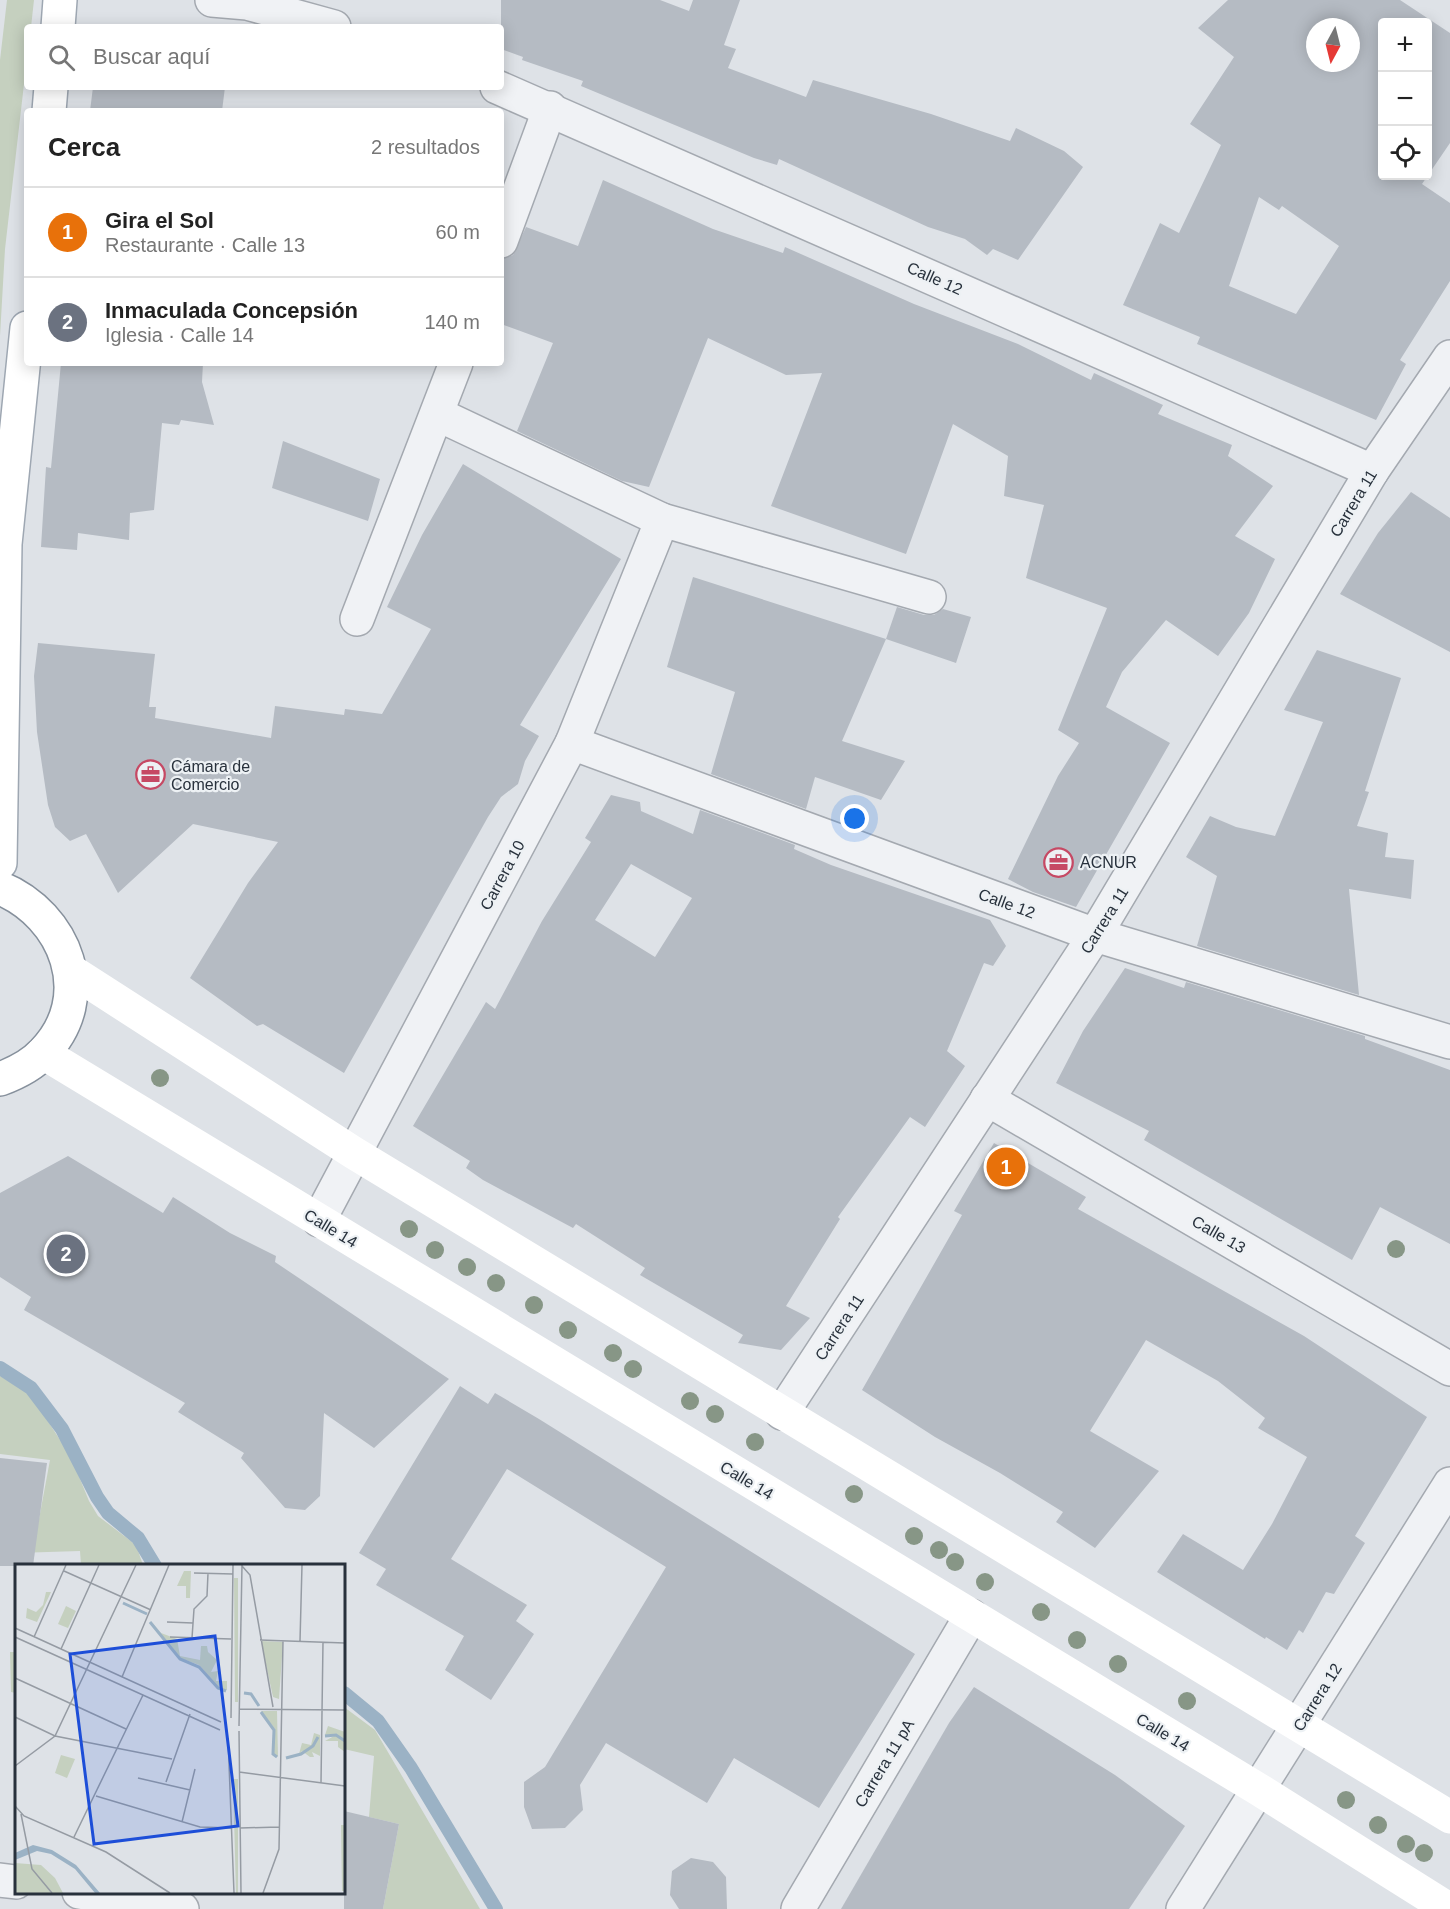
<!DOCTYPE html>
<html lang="es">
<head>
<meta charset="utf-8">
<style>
  body { margin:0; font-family:Arial,sans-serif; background:#f2f2f2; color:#222 }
  .controls { position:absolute; right:18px; top:18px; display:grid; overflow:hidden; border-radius:6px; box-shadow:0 3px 15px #0003 }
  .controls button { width:54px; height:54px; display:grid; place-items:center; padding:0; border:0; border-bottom:2px solid #e0e0e0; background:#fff; color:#222; font:30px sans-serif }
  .compass { position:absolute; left:1306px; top:18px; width:54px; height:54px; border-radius:50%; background:#fff; box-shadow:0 3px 15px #0003; rotate:187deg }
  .you { position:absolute; left:855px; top:819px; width:21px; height:21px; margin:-15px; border:4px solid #fff; border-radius:50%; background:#1a73e8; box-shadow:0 0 0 9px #1a73e833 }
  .badge { display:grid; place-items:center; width:39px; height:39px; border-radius:50%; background:#c64964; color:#fff; font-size:20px; font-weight:700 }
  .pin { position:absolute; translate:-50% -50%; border:3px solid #fff; box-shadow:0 2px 6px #0006 }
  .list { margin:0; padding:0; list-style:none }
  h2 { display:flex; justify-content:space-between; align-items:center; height:78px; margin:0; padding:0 24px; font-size:26px }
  h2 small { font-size:20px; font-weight:400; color:#767676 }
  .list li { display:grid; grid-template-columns:39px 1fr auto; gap:18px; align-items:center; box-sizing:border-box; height:90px; padding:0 24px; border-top:2px solid #e0e0e0 }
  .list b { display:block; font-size:22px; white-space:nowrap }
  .list p { margin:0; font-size:20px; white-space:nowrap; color:#767676 }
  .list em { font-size:20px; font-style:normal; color:#767676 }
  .icon { flex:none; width:33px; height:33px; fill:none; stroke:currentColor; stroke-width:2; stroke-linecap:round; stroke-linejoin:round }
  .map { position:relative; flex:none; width:1450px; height:1909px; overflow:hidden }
  .search { position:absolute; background:#fff; box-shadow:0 3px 15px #0003; left:24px; top:24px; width:480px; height:66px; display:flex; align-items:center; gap:15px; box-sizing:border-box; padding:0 21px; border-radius:6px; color:#767676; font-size:22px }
  .panel { position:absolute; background:#fff; box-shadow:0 3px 15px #0003; left:24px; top:108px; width:480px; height:258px; border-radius:6px }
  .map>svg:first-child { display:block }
  .green { fill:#c5d0bf }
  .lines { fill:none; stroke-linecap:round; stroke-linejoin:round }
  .stream { stroke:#9bb2c5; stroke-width:14 }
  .building { fill:#b5bbc3; fill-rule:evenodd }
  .street-casing { stroke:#a4a9b0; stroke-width:36 }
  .primary-casing { stroke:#9ea7b2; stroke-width:36 }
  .highway-casing { stroke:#86909c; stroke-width:36 }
  .street { stroke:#f0f2f5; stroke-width:33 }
  .secondary { stroke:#fff; stroke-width:33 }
  .primary { stroke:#fff; stroke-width:33 }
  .highway { stroke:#fff; stroke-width:33 }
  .tree { fill:#879686 }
  .labels { text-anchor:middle; stroke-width:4.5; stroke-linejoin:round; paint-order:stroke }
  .street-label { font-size:16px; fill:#28313c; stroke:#edf1f4 }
  .poi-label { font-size:16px; fill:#28313c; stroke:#edf1f4; text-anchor:start }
  .inset-river { fill:none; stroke:#9bb2c5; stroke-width:3 }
  .inset-road { fill:none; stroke:#959ba3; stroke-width:1.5 }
  .view { fill:#1d4ed8; fill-opacity:0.15; stroke:#1d4ed8; stroke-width:3 }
  .inset-edge { fill:none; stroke:#28313c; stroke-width:3 }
</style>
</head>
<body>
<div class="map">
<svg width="1450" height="1909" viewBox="0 0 1450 1909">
  <rect width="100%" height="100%" fill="#dee2e7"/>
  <g class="green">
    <polygon points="7,0 34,0 31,27 27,27 27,58 5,249 0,336 0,60"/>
    <polygon points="0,1376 31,1395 71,1457 89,1501 98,1516 136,1545 143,1565 81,1565 80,1551 16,1553 39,1519 50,1460 0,1454"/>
    <polygon points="10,1652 16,1652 16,1693 11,1692"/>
    <polygon points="344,1707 375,1730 480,1909 383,1909 399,1824 369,1817 374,1756 344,1749"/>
  </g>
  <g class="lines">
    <g class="stream">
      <polyline points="0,1368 31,1388 62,1429 97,1497 108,1513 138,1538 155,1566"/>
      <polyline points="344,1693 378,1721 411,1768 496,1909"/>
    </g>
  </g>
  <g class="building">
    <polygon points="501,0 660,0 689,11 693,0 740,0 724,45 736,49 728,68 806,97 813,80 931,114 1010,141 1016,128 1064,151 1083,167 1018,260 993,249 987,255 965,239 928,227 779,159 777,165 754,158 581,86 583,81 522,60 523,57 501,49"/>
    <path d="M1228 0H1400L1450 33V143L1422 184 1450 203V281L1400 360 1406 364 1376 420 1197 344 1200 337 1123 305 1160 223 1179 233 1221 145 1190 124 1234 57 1198 28ZM1383 22H1428V176H1383ZM1315 27H1351V63H1315ZM1259 197 1279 210 1282 206 1339 246 1296 314 1229 286Z"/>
    <polygon points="93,87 225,87 222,111 90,111"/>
    <polygon points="603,180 713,229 783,253 785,247 914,304 1018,344 1091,380 1094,373 1163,405 1158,414 1232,445 1228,456 1273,486 1235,536 1275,559 1249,613 1218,656 1166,620 1122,672 1106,707 1170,743 1076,907 1033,892 1008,879 1058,776 1079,743 1058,730 1107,608 1026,578 1044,505 1004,496 1008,456 953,424 906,554 771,506 822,373 786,375 708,338 649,487 622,481 517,431 553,343 501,324 501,259 513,255 526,227 578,246"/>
    <polygon points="61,363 203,363 202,382 214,425 181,420 179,425 162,423 154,510 130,513 129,540 78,533 77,550 41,547 46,467 51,468"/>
    <polygon points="283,441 380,479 368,521 272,488"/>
    <polygon points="463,464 621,559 520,725 539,736 525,761 518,784 501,797 488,817 344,1073 263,1024 257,1026 190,978 248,883 278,842 193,824 118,893 86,834 70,841 55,827 48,805 37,732 34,676 38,643 155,654 149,707 156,707 155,718 271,738 275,706 344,715 345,709 382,714 431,629 387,607 422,535"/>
    <polygon points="1411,492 1450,518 1450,652 1340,594 1378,533"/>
    <polygon points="693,577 886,639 842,741 905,761 881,800 815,777 806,809 711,774 735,692 667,667"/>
    <polygon points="897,607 924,615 934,615 943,609 971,617 956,663 886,639"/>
    <polygon points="1317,650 1401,678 1365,791 1369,792 1357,826 1388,833 1385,857 1414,860 1411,899 1349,889 1359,995 1197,946 1217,876 1186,857 1210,816 1236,827 1275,836 1323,722 1284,710"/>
    <path d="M611 795 640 802 641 811 693 834 700 810 795 845 794 849 831 865 990 920 1006 946 993 966 984 963 947 1051 965 1066 925 1127 910 1117 838 1217 840 1219 786 1306 810 1318 781 1350 738 1343 743 1335 640 1275 645 1268 576 1224 573 1228 483 1180 466 1168 470 1161 413 1126 486 1002 495 1009 542 921 591 842 585 838ZM631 864 692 898 655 957 595 920Z"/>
    <polygon points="1125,968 1184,988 1186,982 1365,1036 1365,1039 1450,1070 1450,1244 1380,1207 1352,1260 1144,1140 1149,1131 1056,1083 1083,1031"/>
    <polygon points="994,1143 1086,1197 1078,1209 1304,1336 1427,1417 1355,1536 1365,1543 1334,1594 1326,1592 1303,1633 1299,1630 1287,1650 1266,1637 1265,1639 1157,1572 1183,1534 1243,1570 1272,1524 1307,1457 1258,1428 1265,1418 1218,1381 1146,1340 1090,1431 1159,1471 1095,1548 1056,1522 1063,1512 1000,1473 935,1437 862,1390 962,1215 954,1211"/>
    <polygon points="68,1156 163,1213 173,1197 230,1233 276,1256 275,1262 449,1379 374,1448 324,1413 320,1496 305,1510 285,1508 241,1458 244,1453 178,1412 185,1403 24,1310 31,1297 0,1277 0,1193"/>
    <polygon points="460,1386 488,1404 495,1393 539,1419 915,1654 819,1808 734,1758 707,1803 606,1743 580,1785 583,1810 565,1828 532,1829 524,1807 524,1782 545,1767 666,1567 507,1469 451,1559 527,1605 516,1621 534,1634 491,1700 445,1670 464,1636 376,1585 386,1569 359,1553"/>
    <polygon points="0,1458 47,1463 33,1566 0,1566"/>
    <polygon points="974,1687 1115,1775 1185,1826 1129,1909 841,1909 949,1723"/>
    <polygon points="344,1811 399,1824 383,1909 344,1909"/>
    <polygon points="691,1858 713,1862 726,1877 727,1909 679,1909 670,1895 672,1871"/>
  </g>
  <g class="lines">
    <defs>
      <g id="street">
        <polyline points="212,0 247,3 334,27"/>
        <polyline points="497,87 1372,471"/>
        <polyline points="501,241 550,108"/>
        <polyline points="437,414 662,520 929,597"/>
        <polyline points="357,619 456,363"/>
        <polyline points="572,743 1095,935 1450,1042"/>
        <polyline points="987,1099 1450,1369"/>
        <polyline points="319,1220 572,743 662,520"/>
        <polyline points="782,1413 1095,935 1372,471 1450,357"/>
        <polyline points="0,1880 16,1882"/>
        <polyline points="79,1892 182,1909"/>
        <polyline points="798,1909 971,1616"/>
        <polyline points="1183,1909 1450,1484"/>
      </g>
      <g id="primary">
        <polyline points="58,27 60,0"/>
        <polyline points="49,111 51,87"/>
        <polyline points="0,863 5,544 27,328"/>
      </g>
      <path id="highway" d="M0 888C66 915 98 997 43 1053 31 1066 16 1073 0 1079"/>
    </defs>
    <use href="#street" class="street-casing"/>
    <use href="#primary" class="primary-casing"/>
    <use href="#highway" class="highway-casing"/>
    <use href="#street" class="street"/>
    <g class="secondary">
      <polyline points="70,970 354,1153 1450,1817"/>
      <polyline points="43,1053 1258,1789 1449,1909"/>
    </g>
    <use href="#primary" class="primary"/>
    <use href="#highway" class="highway"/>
  </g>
  <g class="tree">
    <circle cx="160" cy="1078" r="9"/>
    <circle cx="409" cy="1229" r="9"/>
    <circle cx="1396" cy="1249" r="9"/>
    <circle cx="435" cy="1250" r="9"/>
    <circle cx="467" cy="1267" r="9"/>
    <circle cx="496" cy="1283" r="9"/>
    <circle cx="534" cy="1305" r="9"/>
    <circle cx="568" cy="1330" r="9"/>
    <circle cx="613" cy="1353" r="9"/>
    <circle cx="633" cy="1369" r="9"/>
    <circle cx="690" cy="1401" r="9"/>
    <circle cx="715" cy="1414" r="9"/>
    <circle cx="755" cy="1442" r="9"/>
    <circle cx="854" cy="1494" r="9"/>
    <circle cx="914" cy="1536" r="9"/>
    <circle cx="939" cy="1550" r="9"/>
    <circle cx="955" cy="1562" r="9"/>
    <circle cx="985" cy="1582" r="9"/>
    <circle cx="1041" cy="1612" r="9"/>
    <circle cx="1077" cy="1640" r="9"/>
    <circle cx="1118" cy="1664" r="9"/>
    <circle cx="1187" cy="1701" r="9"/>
    <circle cx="1346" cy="1800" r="9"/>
    <circle cx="1378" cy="1825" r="9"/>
    <circle cx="1406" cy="1844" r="9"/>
    <circle cx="1424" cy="1853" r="9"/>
  </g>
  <defs>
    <symbol id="office-ring" viewBox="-11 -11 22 22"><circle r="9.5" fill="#edf1f4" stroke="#c64964" stroke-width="1.5"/><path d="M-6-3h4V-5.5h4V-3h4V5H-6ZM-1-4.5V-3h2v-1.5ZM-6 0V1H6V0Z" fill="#c64964"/></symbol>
  </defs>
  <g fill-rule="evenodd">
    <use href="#office-ring" x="134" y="758" width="33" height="33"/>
    <use href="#office-ring" x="1042" y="846" width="33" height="33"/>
  </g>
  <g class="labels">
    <g class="street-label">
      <text transform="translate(935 278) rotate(24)" y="6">Calle 12</text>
      <text transform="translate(1353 503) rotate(-59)" y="6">Carrera 11</text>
      <text transform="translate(502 875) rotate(-62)" y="6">Carrera 10</text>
      <text transform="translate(1007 903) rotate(20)" y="6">Calle 12</text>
      <text transform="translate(1104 920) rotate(-58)" y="6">Carrera 11</text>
      <text transform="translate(331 1228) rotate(31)" y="6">Calle 14</text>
      <text transform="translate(1219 1234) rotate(30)" y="6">Calle 13</text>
      <text transform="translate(839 1327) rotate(-57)" y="6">Carrera 11</text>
      <text transform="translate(747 1480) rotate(31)" y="6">Calle 14</text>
      <text transform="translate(1317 1697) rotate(-58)" y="6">Carrera 12</text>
      <text transform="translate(1163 1732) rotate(31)" y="6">Calle 14</text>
      <text transform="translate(884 1763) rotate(-59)" y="6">Carrera 11 pA</text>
    </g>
    <g class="poi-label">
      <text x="171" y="772">Cámara de<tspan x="171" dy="18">Comercio</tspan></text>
      <text x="1080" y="868">ACNUR</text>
    </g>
  </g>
  <g transform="translate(15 1564)">
    <rect width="330" height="330" fill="#dee2e7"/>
    <path d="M169 7H176L175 34H171V22H162ZM219 14H223V138H220ZM31 28H36L22 58 11 54 12 44 21 48 28 41ZM51 42 61 47 53 64 43 60ZM135 56 146 69 162 75 165 92 185 96 186 82H192L193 88 202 96 196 108 203 107 201 117H212V126L203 123 184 101 165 94ZM246 77 268 78 264 135 258 133ZM246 147H262L263 193 258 189 260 165ZM313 162 330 168V188L323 183V177H310L319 172 310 171ZM299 169 305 171V192L297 188 299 193H295L287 187 285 190 270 193 284 190 287 179 296 181ZM46 191 60 195 52 214 40 209ZM218 215H223V329H221ZM326 261H330V327H327ZM0 299 26 301 40 314 48 329H0Z" fill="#c5d0bf"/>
    <path d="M18 281 37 286 61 301 85 329H80L60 305 36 290 22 287 0 296V289Z" fill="#9bb2c5"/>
    <path class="inset-river" d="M108 39 132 50M135 58 165 95 184 103 203 124 211 127M229 129 236 130 244 142M246 148 259 166 258 190 262 193M310 172 321 171 330 177M271 194 286 190 298 182 303 173"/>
    <path class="inset-road" d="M227 2 235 11 258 143M49 7 136 46M179 9 218 10M152 58 178 59M0 64 206 158M0 73 205 166M19 73 51 1M155 73 216 75M177 74 179 45 192 32 193 9M245 76 330 79M285 77 287 1M46 85 84 1M107 113 154 1M0 114 111 165M224 145 330 146M0 153 40 172 157 195M216 154 218 1M224 162 227 1M224 167 226 329M213 174 219 329M0 202 40 172 121 1M224 208 330 222M123 214 175 226M151 218 175 150M306 219 308 78M81 232 185 263 217 264M0 242 9 252 91 288 155 329M6 250 17 305 37 329M167 258 180 205M225 264 264 263M59 273 128 131M248 329 264 285 268 77"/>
    <path class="view" d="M200 72 223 262 79 280 55 90Z"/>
    <rect width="330" height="330" class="inset-edge"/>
  </g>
</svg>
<div class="controls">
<button>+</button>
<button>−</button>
<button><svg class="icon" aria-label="locate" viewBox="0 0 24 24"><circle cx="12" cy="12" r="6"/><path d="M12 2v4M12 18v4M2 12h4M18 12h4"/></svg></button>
</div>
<svg class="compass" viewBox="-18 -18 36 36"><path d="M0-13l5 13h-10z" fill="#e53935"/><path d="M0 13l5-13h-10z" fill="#767676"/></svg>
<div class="you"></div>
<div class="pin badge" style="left:1006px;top:1167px;background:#e8710a">1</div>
<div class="pin badge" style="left:66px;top:1254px;background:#6b7280">2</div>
<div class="search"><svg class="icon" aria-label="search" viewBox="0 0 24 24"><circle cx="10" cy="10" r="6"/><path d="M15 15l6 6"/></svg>Buscar aquí</div>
<section class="panel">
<h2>Cerca<small>2 resultados</small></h2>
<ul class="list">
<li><span class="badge" style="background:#e8710a">1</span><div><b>Gira el Sol</b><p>Restaurante · Calle 13</p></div><em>60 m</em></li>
<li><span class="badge" style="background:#6b7280">2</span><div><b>Inmaculada Concepsión</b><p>Iglesia · Calle 14</p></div><em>140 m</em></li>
</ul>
</section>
</div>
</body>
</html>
